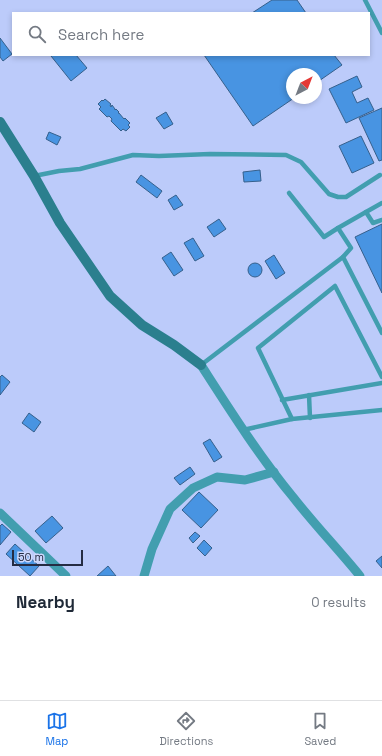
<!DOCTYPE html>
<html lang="en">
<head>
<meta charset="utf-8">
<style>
  body { margin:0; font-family:"Space Grotesk",sans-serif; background:#f6f6f7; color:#1f2937 }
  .compass { position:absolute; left:286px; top:68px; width:36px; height:36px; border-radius:50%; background:#fff; box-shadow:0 2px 6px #0003; rotate:42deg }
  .scale { position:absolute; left:12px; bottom:10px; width:71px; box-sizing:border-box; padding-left:4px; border:2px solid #252c43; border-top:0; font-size:11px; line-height:14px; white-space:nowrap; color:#252c43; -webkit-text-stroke:3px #cdd8fc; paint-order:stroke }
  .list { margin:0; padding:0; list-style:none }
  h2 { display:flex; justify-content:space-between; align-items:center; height:52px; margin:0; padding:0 16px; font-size:17px }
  h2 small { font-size:13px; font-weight:400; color:#747a83 }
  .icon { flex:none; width:22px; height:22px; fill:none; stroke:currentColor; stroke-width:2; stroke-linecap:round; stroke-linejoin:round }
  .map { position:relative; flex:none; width:382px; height:576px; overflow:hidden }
  .search { position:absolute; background:#fff; box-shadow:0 2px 6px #0003; left:12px; right:12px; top:12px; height:44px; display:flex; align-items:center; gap:10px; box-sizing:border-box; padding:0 14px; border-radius:0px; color:#747a83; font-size:15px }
  .sheet { height:124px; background:#fff }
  nav { display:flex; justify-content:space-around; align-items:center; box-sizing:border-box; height:56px; border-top:1px solid #e0e1e3; background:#fff; font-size:11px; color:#747a83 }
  nav a { display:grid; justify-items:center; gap:2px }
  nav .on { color:#1a73e8 }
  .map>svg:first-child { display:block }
  .building { fill:#4894e2; stroke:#36608c }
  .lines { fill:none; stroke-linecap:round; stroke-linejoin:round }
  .lane { stroke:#429eaf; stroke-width:4.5 }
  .street { stroke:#429eaf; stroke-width:9 }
  .secondary { stroke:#2b7f8e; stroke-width:10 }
</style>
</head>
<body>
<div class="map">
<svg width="382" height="576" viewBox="0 0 382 576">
  <rect width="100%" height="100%" fill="#bccbfa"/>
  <g class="building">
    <polygon points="272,0 297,0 306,13 252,13"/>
    <polygon points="0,38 12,54 3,61 0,57"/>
    <polygon points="52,55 76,55 87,68 71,81 51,56"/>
    <polygon points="204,55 334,55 342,65 316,83 316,74 292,74 292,98 294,98 253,126"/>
    <polygon points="357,76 362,87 352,92 357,103 368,98 374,110 346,123 329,89"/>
    <polygon points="105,99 111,104 110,105 111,107 112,105 115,109 115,110 116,109 119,112 118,113 119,113 124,119 125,118 130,123 128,125 130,127 126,131 123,129 121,131 111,121 112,119 109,116 107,117 99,109 101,107 98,104 102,100 103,101"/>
    <polygon points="382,108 382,160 379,161 359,118"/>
    <polygon points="166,112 173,124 164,129 156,118"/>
    <polygon points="49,132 61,137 57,145 46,139"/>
    <polygon points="361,136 374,163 352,173 339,146"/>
    <polygon points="260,170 261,181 244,182 243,172"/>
    <polygon points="141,175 162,191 157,198 136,182"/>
    <polygon points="176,195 183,205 174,210 168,200"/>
    <polygon points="219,219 226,229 214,237 207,227"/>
    <polygon points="382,224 382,293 355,237"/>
    <polygon points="193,238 204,256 195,261 184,243"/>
    <polygon points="171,252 183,270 174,276 162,258"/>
    <polygon points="274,255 285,273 276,279 265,261"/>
    <circle cx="255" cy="270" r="7"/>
    <polygon points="2,375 10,382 0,395 0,377"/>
    <polygon points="29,413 41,422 34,432 22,423"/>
    <polygon points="210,439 222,457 214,462 203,443"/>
    <polygon points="190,467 195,474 180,485 174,478"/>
    <polygon points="199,492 218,510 201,528 182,510"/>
    <polygon points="52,516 63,528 46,543 35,531"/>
    <polygon points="2,524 11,532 0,545 0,526"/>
    <polygon points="195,532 200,536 193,543 189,538"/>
    <polygon points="204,540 212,548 205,556 197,548"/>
    <polygon points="15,544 39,566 30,576 6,554"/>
    <polygon points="382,556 382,568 376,561"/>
    <polygon points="108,566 116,576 97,576"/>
  </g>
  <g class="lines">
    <g class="lane">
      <polyline points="365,0 382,33"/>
      <polyline points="34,176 59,171 80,169 133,155 159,156 210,154 286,155 301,162 329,194 338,197 346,197 380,175"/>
      <polyline points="289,193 324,237 338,228"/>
      <polyline points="366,212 382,203"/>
      <polyline points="343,257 351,248 338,228 366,212 373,223 382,220"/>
      <polyline points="201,365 343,257 382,333"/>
      <polyline points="309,395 310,418"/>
      <polyline points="282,400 382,383"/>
      <polyline points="292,419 258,348 335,286 382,377"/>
      <polyline points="243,430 292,419 382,410"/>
    </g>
    <g class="street">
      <path d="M201 365C230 410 259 456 293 497 314 524 338 549 360 576"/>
      <polyline points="0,513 66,576"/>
      <polyline points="144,576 152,549 170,509 193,488 217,477 245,480 274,472"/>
    </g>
    <polyline class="secondary" points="0,122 34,176 60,223 110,296 142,325 174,345 201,365"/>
  </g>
</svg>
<svg class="compass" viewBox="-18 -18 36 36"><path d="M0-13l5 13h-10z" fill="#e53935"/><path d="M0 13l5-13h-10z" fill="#747a83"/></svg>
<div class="scale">50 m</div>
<div class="search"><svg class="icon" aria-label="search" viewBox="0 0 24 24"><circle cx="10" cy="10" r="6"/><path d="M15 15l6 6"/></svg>Search here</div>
</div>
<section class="sheet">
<h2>Nearby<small>0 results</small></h2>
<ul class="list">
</ul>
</section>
<nav>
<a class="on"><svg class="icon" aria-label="map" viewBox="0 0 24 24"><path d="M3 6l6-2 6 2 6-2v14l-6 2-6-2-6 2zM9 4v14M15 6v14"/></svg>Map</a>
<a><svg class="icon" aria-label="directions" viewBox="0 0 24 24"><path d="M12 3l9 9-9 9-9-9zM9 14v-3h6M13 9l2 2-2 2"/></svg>Directions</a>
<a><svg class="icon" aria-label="saved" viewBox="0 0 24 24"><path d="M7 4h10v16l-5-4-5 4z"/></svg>Saved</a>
</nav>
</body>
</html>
